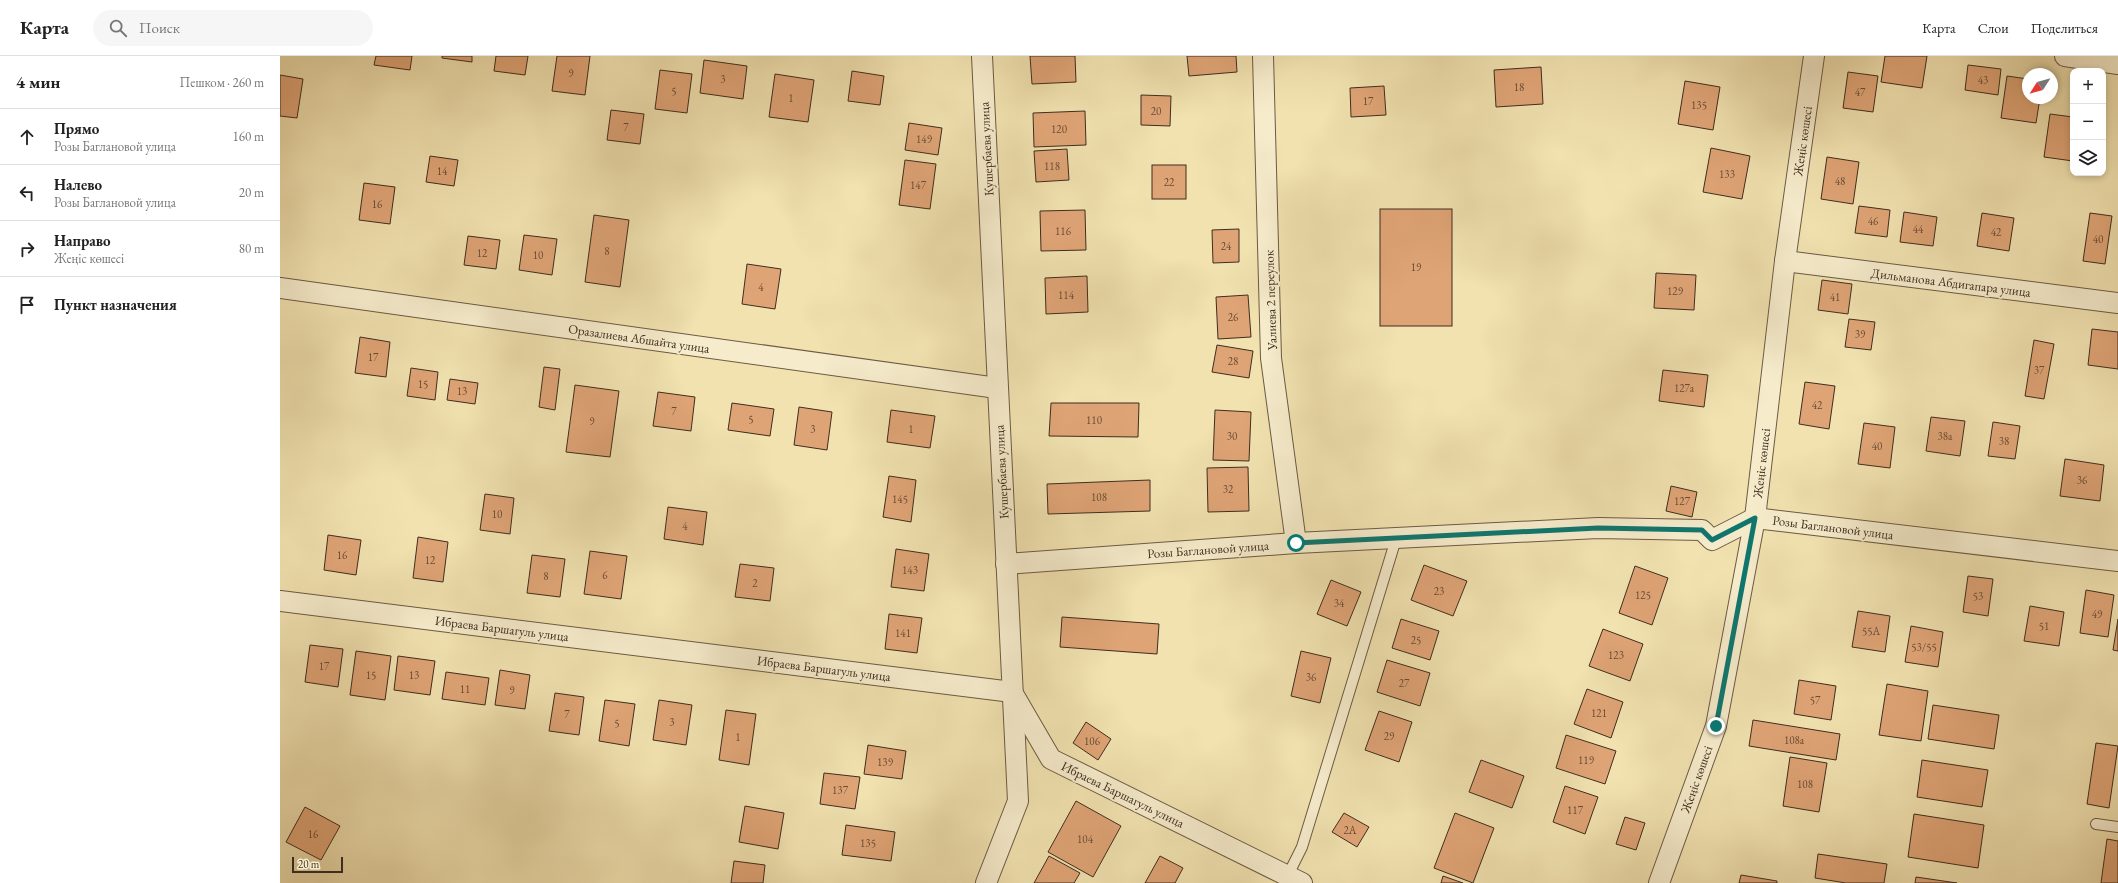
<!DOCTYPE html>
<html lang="ru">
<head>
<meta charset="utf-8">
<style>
  body { margin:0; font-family:"EB Garamond",serif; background:#f6f6f6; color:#222 }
  .controls { position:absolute; right:12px; top:12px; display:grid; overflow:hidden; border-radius:8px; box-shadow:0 2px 6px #0003 }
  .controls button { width:36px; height:36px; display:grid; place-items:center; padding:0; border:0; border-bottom:1px solid #e0e0e0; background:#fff; color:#222; font:20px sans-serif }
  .compass { position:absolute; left:1742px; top:12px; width:36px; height:36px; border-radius:50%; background:#fff; box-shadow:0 2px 6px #0003; rotate:234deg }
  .scale { position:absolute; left:12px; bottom:10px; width:51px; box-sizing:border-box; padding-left:4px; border:2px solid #3f2d1f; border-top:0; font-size:11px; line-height:14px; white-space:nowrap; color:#3f2d1f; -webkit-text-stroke:3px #f6eccc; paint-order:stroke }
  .stop { position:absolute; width:12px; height:12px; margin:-9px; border:3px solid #0f766e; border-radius:50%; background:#fff }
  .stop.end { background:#0f766e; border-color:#fff; box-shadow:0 1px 4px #0008 }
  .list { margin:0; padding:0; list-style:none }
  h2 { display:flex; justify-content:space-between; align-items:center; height:52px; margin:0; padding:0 16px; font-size:17px }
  h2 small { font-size:13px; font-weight:400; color:#767676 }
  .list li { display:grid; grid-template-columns:26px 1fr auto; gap:12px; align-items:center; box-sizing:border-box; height:56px; padding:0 16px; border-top:1px solid #e0e0e0 }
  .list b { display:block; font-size:15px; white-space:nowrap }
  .list p { margin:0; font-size:13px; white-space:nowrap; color:#767676 }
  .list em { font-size:13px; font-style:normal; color:#767676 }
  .icon { flex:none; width:22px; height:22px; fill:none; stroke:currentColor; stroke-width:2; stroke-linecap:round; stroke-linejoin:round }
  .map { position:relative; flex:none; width:1838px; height:827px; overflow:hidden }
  header { display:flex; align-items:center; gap:24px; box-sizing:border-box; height:56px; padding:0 20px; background:#fff; border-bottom:1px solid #e0e0e0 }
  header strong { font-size:19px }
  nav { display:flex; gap:22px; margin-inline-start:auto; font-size:14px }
  .search { width:280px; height:36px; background:#f6f6f6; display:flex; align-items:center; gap:10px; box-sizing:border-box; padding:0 14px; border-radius:22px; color:#767676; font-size:15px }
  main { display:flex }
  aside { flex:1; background:#fff }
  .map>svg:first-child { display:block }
  .building { fill:#dfa476; stroke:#3f2d1f }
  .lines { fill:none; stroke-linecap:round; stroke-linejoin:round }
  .service-casing { stroke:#6c5a43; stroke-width:12 }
  .minor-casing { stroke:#6c5a43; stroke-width:22 }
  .service { stroke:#f6eccc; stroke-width:10 }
  .minor { stroke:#f6eccc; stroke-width:20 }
  .route { stroke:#0f766e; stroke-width:5 }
  .labels { text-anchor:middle; stroke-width:4; stroke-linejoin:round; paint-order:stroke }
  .number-label { font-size:11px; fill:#674b35 }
  .street-label { font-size:13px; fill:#3f2d1f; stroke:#f6eccc }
</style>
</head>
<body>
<header>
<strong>Карта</strong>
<div class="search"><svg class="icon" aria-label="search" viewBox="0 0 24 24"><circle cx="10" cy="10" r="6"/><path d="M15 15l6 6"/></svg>Поиск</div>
<nav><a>Карта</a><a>Слои</a><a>Поделиться</a></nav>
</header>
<main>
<aside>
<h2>4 мин<small>Пешком · 260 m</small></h2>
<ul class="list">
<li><svg class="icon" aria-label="ahead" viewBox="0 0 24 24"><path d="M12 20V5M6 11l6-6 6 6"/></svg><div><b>Прямо</b><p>Розы Баглановой улица</p></div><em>160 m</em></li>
<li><svg class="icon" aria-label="left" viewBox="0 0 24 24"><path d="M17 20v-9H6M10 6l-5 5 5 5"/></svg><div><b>Налево</b><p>Розы Баглановой улица</p></div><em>20 m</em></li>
<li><svg class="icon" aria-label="right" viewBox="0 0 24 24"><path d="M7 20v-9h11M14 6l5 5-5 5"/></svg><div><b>Направо</b><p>Жеңіс көшесі</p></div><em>80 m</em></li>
<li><svg class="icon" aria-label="arrive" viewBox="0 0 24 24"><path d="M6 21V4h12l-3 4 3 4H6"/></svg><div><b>Пункт назначения</b></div></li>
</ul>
</aside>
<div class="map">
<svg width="1838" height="827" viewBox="0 0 1838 827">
  <rect width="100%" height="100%" fill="#f1e2b0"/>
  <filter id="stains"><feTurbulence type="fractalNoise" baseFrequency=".005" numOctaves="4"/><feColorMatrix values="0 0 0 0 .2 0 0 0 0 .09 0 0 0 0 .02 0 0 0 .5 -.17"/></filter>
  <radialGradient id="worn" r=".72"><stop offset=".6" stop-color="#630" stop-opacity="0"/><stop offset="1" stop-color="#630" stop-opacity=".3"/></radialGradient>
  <g class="building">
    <polygon points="96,0 132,0 130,14 94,9"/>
    <polygon points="162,0 192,0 192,6 162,2"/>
    <polygon points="216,0 248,0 245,19 214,15"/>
    <polygon points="277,0 310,0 305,39 272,35"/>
    <polygon points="750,0 795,0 796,26 752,28"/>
    <polygon points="907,0 956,0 957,16 909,20"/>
    <polygon points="1605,0 1647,0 1642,32 1601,26"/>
    <polygon points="424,4 467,10 463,43 420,37"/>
    <polygon points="1688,9 1721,13 1718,39 1685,34"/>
    <polygon points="1261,11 1263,48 1216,51 1214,14"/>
    <polygon points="380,14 412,18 407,57 375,53"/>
    <polygon points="572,15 604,20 600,49 568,45"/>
    <polygon points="1568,16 1598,20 1593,56 1563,52"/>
    <polygon points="495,18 534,24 528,66 489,61"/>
    <polygon points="0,19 23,23 17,62 0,60"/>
    <polygon points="1727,20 1748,23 1748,42 1760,42 1756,67 1721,62"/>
    <polygon points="1405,25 1440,31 1433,74 1398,68"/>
    <polygon points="1104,30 1106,59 1071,61 1070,32"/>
    <polygon points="861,39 891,40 890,70 861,69"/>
    <polygon points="331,54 364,58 360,88 327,84"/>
    <polygon points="805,55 806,89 754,91 753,57"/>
    <polygon points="1770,58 1793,61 1793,105 1764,101"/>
    <polygon points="629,67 662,72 658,99 625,94"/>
    <polygon points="1431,92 1470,100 1462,143 1423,136"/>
    <polygon points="787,93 789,124 756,126 754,95"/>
    <polygon points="150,100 178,104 174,130 146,126"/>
    <polygon points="1547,101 1579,106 1573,148 1541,143"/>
    <polygon points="625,104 656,108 650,153 619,149"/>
    <rect x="872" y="109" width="34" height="34"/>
    <polygon points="84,127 115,131 110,168 79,164"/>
    <polygon points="1579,150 1610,154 1607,181 1575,177"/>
    <rect x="1100" y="153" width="72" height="117"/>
    <polygon points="805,154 806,194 761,195 760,155"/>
    <polygon points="1624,156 1657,161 1653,190 1620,186"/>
    <polygon points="1702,157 1734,162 1729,195 1697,190"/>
    <polygon points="1810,157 1832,160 1825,208 1803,205"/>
    <polygon points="314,159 349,164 340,231 305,226"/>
    <polygon points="959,173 959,206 933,207 932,174"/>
    <polygon points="244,179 277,183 272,219 239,214"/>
    <polygon points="188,180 220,184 216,213 184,209"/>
    <polygon points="467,208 501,213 495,253 462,248"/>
    <polygon points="1376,217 1416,219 1414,254 1374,252"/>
    <polygon points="807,220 808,256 766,258 765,222"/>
    <polygon points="1542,224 1572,228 1568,258 1538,254"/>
    <polygon points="968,239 971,281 938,283 936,241"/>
    <polygon points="1569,263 1595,266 1591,294 1565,291"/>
    <polygon points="1812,273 1838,276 1838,313 1808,309"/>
    <polygon points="80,281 110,286 106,321 75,317"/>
    <polygon points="1754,284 1774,288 1764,343 1745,340"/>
    <polygon points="937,289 973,295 969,322 932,316"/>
    <polygon points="264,311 280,313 275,354 259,351"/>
    <polygon points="131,312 158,316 155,344 127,340"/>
    <polygon points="1383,314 1428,319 1424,351 1379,345"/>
    <polygon points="170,323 198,327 195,348 167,344"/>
    <polygon points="1525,326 1555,330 1549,373 1519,368"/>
    <polygon points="295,329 339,335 330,401 286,396"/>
    <polygon points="378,336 415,341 411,375 373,370"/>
    <polygon points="452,347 494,353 490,380 448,374"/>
    <polygon points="771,347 859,347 858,381 769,380"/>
    <polygon points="519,351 552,356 547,394 514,389"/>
    <polygon points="611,354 655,360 650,392 607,386"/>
    <polygon points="935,354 971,356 969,405 933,404"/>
    <polygon points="1651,361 1685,365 1680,400 1646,395"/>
    <polygon points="1713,366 1740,370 1735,403 1708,400"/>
    <polygon points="1584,367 1615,371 1610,412 1578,408"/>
    <polygon points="1785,403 1824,409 1820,445 1780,440"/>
    <polygon points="968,411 969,455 928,456 927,412"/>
    <polygon points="609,420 636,424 631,466 603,461"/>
    <polygon points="870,424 870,455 768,458 767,428"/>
    <polygon points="1391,430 1417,436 1412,461 1386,455"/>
    <polygon points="205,438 234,442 230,478 200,474"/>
    <polygon points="388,451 427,456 423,489 384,483"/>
    <polygon points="48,479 81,484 76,519 44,514"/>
    <polygon points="138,481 168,486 163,526 133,522"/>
    <polygon points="616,493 649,498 644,535 611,531"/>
    <polygon points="310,495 347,500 341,543 304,538"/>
    <polygon points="252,499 285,503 280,541 247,537"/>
    <polygon points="460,508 494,512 490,545 455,541"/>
    <polygon points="1144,509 1187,525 1173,560 1131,544"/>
    <polygon points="1355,510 1388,522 1372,569 1339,557"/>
    <polygon points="1688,520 1713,523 1708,560 1683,556"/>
    <polygon points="1051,524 1081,536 1067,570 1037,558"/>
    <polygon points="1806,534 1834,539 1828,581 1800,577"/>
    <polygon points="1750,550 1784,556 1779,590 1744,585"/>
    <polygon points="1578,555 1610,560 1605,596 1572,591"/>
    <polygon points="609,558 642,562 637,597 605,593"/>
    <polygon points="782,561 879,568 877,598 780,591"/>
    <polygon points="1121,563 1159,575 1150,604 1112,592"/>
    <polygon points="1838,563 1838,595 1833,594"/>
    <polygon points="1631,570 1663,576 1658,611 1625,606"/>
    <polygon points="1323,573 1363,588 1350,625 1309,610"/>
    <polygon points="30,589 63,593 58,631 25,626"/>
    <polygon points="76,595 111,600 105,644 70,639"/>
    <polygon points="1021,595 1051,602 1040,647 1011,640"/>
    <polygon points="118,600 155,605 150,639 114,634"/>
    <polygon points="1107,604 1150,617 1140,650 1097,636"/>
    <polygon points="220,614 250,619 245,653 215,649"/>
    <polygon points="166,616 209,622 205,649 162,643"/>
    <polygon points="1519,624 1556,630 1551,664 1514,658"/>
    <polygon points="1607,628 1648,635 1641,685 1599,679"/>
    <polygon points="1307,633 1343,646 1331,682 1294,668"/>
    <polygon points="275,637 304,641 299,679 269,675"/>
    <polygon points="325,644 355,648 349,690 319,685"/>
    <polygon points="379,644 412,649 406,689 373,684"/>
    <polygon points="1653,649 1719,659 1714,693 1648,683"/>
    <polygon points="446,654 476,658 469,709 439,704"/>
    <polygon points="1099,655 1132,666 1119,706 1085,694"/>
    <polygon points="1473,664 1560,678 1556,704 1469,690"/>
    <polygon points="806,666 831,683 818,704 793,687"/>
    <polygon points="1286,679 1336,695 1325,728 1276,712"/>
    <polygon points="1816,687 1838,690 1829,752 1807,748"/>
    <polygon points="588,689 626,695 622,723 584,718"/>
    <polygon points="1510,701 1547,707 1539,756 1503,750"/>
    <polygon points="1201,704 1244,720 1232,752 1189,736"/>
    <polygon points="1642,704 1708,714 1702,751 1637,741"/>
    <polygon points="544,717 580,721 575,753 540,748"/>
    <polygon points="1285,730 1318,741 1305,778 1273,766"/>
    <polygon points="796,745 841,770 813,821 768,796"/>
    <polygon points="465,750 504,757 498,793 459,786"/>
    <polygon points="25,751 60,770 41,804 6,786"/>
    <polygon points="1064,757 1089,771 1077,791 1052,776"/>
    <polygon points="1175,757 1214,772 1193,827 1154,812"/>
    <polygon points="1634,758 1704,769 1698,812 1628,801"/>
    <polygon points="1345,761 1365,767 1356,794 1336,788"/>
    <polygon points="566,769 615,776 611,805 562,799"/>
    <polygon points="1827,783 1838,785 1838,827 1821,827"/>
    <polygon points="1538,798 1607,808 1604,827 1566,827 1535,822"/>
    <polygon points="769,800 800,817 794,827 754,827"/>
    <polygon points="880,800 903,812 895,827 865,827"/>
    <polygon points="454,805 485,809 483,827 451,827"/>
    <polygon points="1461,819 1497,825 1497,827 1459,827"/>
    <polygon points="1163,820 1183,827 1161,827"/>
    <polygon points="1636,821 1677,827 1635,827"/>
  </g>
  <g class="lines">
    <defs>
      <g id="service">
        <polyline points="1816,768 1838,771"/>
        <polyline points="1006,823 1022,791 1116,483"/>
      </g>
      <g id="minor">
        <polyline points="702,0 738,745 706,827"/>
        <polyline points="983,0 991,302 1016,487"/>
        <polyline points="1785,0 1838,8"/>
        <polyline points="1505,205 1838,247"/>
        <polyline points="0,232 717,332"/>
        <polyline points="726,508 1016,487 1318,472 1422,474 1432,484 1475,462 1838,505"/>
        <polyline points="0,545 732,636 771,703 1022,827"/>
        <polyline points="1379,827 1436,670 1475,462 1505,205 1534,0"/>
      </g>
    </defs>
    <use href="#service" class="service-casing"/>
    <use href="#minor" class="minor-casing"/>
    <use href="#service" class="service"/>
    <use href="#minor" class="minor"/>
  </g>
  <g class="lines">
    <polyline class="route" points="1016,487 1318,472 1422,474 1432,484 1475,462 1436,670"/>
  </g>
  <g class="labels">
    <g class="number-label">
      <text x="291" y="21">9</text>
      <text x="443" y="27">3</text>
      <text x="1703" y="28">43</text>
      <text x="1239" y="35">18</text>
      <text x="394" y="39">5</text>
      <text x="1580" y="40">47</text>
      <text x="511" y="46">1</text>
      <text x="1088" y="49">17</text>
      <text x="1419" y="53">135</text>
      <text x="876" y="59">20</text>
      <text x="346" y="75">7</text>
      <text x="779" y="77">120</text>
      <text x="644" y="87">149</text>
      <text x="772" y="114">118</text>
      <text x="162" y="119">14</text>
      <text x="1447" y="122">133</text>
      <text x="1560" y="129">48</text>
      <text x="889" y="130">22</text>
      <text x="638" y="133">147</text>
      <text x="97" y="152">16</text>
      <text x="1593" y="169">46</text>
      <text x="1638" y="177">44</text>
      <text x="783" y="179">116</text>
      <text x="1716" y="180">42</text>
      <text x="1818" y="187">40</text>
      <text x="946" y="194">24</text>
      <text x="327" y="199">8</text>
      <text x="202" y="201">12</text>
      <text x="258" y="203">10</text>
      <text x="1136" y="215">19</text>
      <text x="481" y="235">4</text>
      <text x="1395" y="239">129</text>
      <text x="786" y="243">114</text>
      <text x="1555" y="245">41</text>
      <text x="953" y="265">26</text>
      <text x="1580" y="282">39</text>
      <text x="93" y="305">17</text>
      <text x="953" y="309">28</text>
      <text x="1759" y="318">37</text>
      <text x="143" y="332">15</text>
      <text x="1404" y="336">127а</text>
      <text x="182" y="339">13</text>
      <text x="1537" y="353">42</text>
      <text x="394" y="359">7</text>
      <text x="471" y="367">5</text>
      <text x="814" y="368">110</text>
      <text x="312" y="369">9</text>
      <text x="533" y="377">3</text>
      <text x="631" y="377">1</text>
      <text x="952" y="384">30</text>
      <text x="1665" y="384">38а</text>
      <text x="1724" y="389">38</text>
      <text x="1597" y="394">40</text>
      <text x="1802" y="428">36</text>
      <text x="948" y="437">32</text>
      <text x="819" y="445">108</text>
      <text x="620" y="447">145</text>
      <text x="1402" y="449">127</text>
      <text x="217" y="462">10</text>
      <text x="405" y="474">4</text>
      <text x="62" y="503">16</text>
      <text x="150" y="508">12</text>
      <text x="630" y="518">143</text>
      <text x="325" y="523">6</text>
      <text x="266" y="524">8</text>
      <text x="475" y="531">2</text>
      <text x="1159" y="539">23</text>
      <text x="1363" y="543">125</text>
      <text x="1698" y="544">53</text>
      <text x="1059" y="551">34</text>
      <text x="1817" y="562">49</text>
      <text x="1764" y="574">51</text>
      <text x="1591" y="579">55А</text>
      <text x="623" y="581">141</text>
      <text x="1136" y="588">25</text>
      <text x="1644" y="595">53/55</text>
      <text x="1336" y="603">123</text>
      <text x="44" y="614">17</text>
      <text x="91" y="623">15</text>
      <text x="134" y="623">13</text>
      <text x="1031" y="625">36</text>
      <text x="1124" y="631">27</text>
      <text x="185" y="637">11</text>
      <text x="232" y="638">9</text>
      <text x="1535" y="648">57</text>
      <text x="1319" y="661">121</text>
      <text x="287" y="662">7</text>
      <text x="392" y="670">3</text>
      <text x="337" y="671">5</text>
      <text x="1109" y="684">29</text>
      <text x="458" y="685">1</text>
      <text x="1514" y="688">108а</text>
      <text x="812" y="689">106</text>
      <text x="1306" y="708">119</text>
      <text x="605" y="710">139</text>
      <text x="1525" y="732">108</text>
      <text x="560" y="738">137</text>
      <text x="1295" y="758">117</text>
      <text x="1070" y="778">2А</text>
      <text x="33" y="782">16</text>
      <text x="805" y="787">104</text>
      <text x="588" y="791">135</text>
    </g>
    <g class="street-label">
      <text transform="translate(1522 85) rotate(-82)" y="5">Жеңіс көшесі</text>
      <text transform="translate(706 93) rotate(-93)" y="5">Кушербаева улица</text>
      <text transform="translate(1671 226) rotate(7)" y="5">Дильманова Абдигапара улица</text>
      <text transform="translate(990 244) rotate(-92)" y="5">Уалиева 2 переулок</text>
      <text transform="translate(359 282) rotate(8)" y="5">Оразалиева Абшайта улица</text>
      <text transform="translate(1481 407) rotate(-83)" y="5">Жеңіс көшесі</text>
      <text transform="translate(721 416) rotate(-93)" y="5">Кушербаева улица</text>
      <text transform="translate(1553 471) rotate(7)" y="5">Розы Баглановой улица</text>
      <text transform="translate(928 493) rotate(-4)" y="5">Розы Баглановой улица</text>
      <text transform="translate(222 572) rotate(7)" y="5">Ибраева Баршагуль улица</text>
      <text transform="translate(544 612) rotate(7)" y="5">Ибраева Баршагуль улица</text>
      <text transform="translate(1416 723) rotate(-70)" y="5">Жеңіс көшесі</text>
      <text transform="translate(843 738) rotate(26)" y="5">Ибраева Баршагуль улица</text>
    </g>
  </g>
  <rect width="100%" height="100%" filter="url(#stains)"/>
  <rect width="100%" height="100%" fill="url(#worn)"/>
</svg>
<div class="controls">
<button>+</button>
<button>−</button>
<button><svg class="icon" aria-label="layers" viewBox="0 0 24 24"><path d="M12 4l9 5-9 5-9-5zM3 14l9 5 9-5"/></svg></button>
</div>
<svg class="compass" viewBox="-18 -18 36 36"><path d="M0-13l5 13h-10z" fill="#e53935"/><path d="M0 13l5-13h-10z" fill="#767676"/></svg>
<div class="scale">20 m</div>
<div class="stop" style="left:1016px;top:487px"></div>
<div class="stop end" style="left:1436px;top:670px"></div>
</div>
</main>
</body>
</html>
